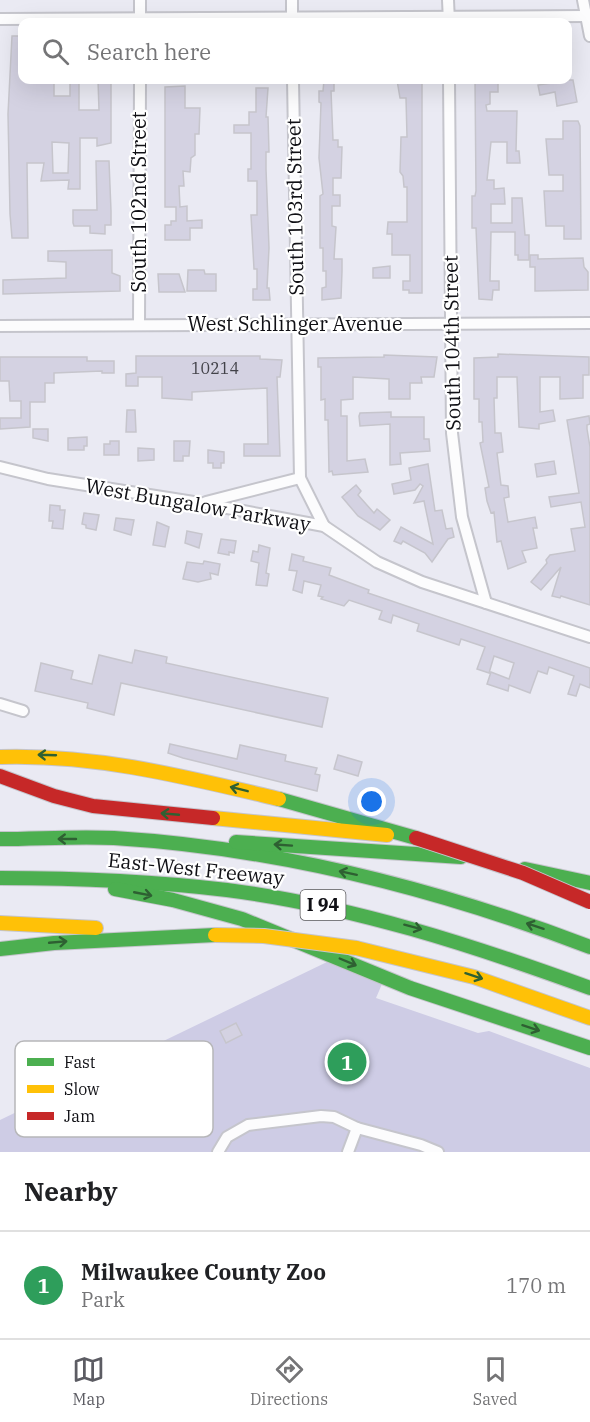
<!DOCTYPE html>
<html lang="en">
<head>
<meta charset="utf-8">
<style>
  body { margin:0; font-family:"IBM Plex Serif",serif; background:#f2f2f2; color:#202124 }
  .you { position:absolute; left:372px; top:802px; width:21px; height:21px; margin:-15px; border:4px solid #fff; border-radius:50%; background:#1a73e8; box-shadow:0 0 0 9px #1a73e833 }
  .badge { display:grid; place-items:center; width:39px; height:39px; border-radius:50%; background:#5c5c63; color:#fff; font-size:20px; font-weight:700 }
  .pin { position:absolute; translate:-50% -50%; border:3px solid #fff; box-shadow:0 2px 6px #0006 }
  .list { margin:0; padding:0; list-style:none }
  h2 { display:flex; justify-content:space-between; align-items:center; height:78px; margin:0; padding:0 24px; font-size:26px }
  h2 small { font-size:20px; font-weight:400; color:#757577 }
  .list li { display:grid; grid-template-columns:39px 1fr auto; gap:18px; align-items:center; box-sizing:border-box; height:108px; padding:0 24px; border-top:2px solid #e0e0e0 }
  .list b { display:block; font-size:22px; white-space:nowrap }
  .list p { margin:0; font-size:20px; white-space:nowrap; color:#757577 }
  .list em { font-size:20px; font-style:normal; color:#757577 }
  .icon { flex:none; width:33px; height:33px; fill:none; stroke:currentColor; stroke-width:2; stroke-linecap:round; stroke-linejoin:round }
  .map { position:relative; flex:none; width:590px; height:1152px; overflow:hidden }
  .search { position:absolute; background:#fff; box-shadow:0 6px 24px #0002; left:18px; right:18px; top:18px; height:66px; display:flex; align-items:center; gap:15px; box-sizing:border-box; padding:0 21px; border-radius:12px; color:#757577; font-size:22px }
  .sheet { height:186px; background:#fff }
  nav { display:flex; justify-content:space-around; align-items:center; box-sizing:border-box; height:84px; border-top:2px solid #e0e0e0; background:#fff; font-size:16px; color:#757577 }
  nav a { display:grid; justify-items:center; gap:3px }
  nav .on { color:#5c5c63 }
  .map>svg:first-child { display:block }
  .green { fill:#cecce5 }
  .building { fill:#d4d2e2; stroke:#c6c5cc; stroke-width:1.5; fill-rule:evenodd }
  .lines { fill:none; stroke-linecap:round; stroke-linejoin:round }
  .street-casing { stroke:#c5c5cc; stroke-width:14 }
  .fast-casing { stroke:#c5c5cc; stroke-width:16 }
  .slow-casing { stroke:#c5c5cc; stroke-width:16 }
  .jam-casing { stroke:#c5c5cc; stroke-width:16 }
  .street { stroke:#fcfcfd; stroke-width:10 }
  .fast { stroke:#4caf50; stroke-width:14 }
  .slow { stroke:#ffc107; stroke-width:14 }
  .jam { stroke:#c62828; stroke-width:14 }
  .slow-bridge-casing { stroke:#c5c5cc; stroke-width:16; stroke-linecap:butt }
  .jam-bridge-casing { stroke:#c5c5cc; stroke-width:16; stroke-linecap:butt }
  .slow-bridge { stroke:#ffc107; stroke-width:14 }
  .jam-bridge { stroke:#c62828; stroke-width:14 }
  .oneway { stroke:#2e6032 }
  .labels { text-anchor:middle; stroke-width:4.5; stroke-linejoin:round; paint-order:stroke }
  .number-label { font-size:16px; fill:#424249 }
  .shield { fill:#fff; stroke:#58585b; stroke-width:1.5 }
  .shield-label { font-size:18px; font-weight:bold; fill:#101015 }
  .street-label { font-size:20px; fill:#101015; stroke:#fff }
  .key { fill:#fff; stroke:#b7b7b9; stroke-width:1.5 }
  .key-label { font-size:16px; fill:#101015 }
</style>
</head>
<body>
<div class="map">
<svg width="590" height="1152" viewBox="0 0 590 1152">
  <rect width="100%" height="100%" fill="#eaeaf3"/>
  <polygon class="green" points="327,962 382,984 376,998 478,1033 489,1031 590,1068 590,1152 0,1152 0,1120"/>
  <g class="building">
    <path d="M12 36H22V80H54V96H70V80H79V110H99L98 80H111V143L97 146V138H80V189H68L69 180 41 181 44 163H27L28 238H12L10 214 8 114ZM52 142 69 143 68 173H53Z"/>
    <polygon points="324,80 334,80 334,91 331,91 333,140 338,140 338,147 342,147 341,178 333,178 333,195 340,195 340,206 332,206 332,226 336,227 334,259 342,259 342,271 341,298 322,300 322,288 326,287 326,271 323,271 323,248 320,248 320,196 323,194 319,158 321,103 319,102 319,91 323,91"/>
    <polygon points="397,80 422,80 422,293 409,293 409,290 403,290 403,281 410,281 410,255 392,255 392,234 387,234 388,222 407,222 407,187 404,187 403,176 400,172 401,137 407,137 406,98 400,98"/>
    <polygon points="475,80 498,80 498,92 490,92 490,104 486,105 487,111 517,111 516,151 519,151 520,163 507,163 507,142 491,142 487,180 494,180 494,189 504,188 505,204 491,204 491,223 512,223 512,198 522,198 525,235 529,235 529,260 518,260 518,255 515,255 515,232 491,232 490,281 499,281 499,290 493,290 492,300 479,299 476,228 472,228 472,196 475,196 476,191"/>
    <polygon points="551,80 573,80 577,102 557,106 555,92 540,95 538,85 551,83"/>
    <polygon points="185,86 185,108 200,108 199,134 195,134 195,155 191,158 190,172 183,171 184,186 179,186 180,207 187,206 187,221 202,220 202,228 190,228 190,240 165,240 165,225 171,225 171,221 176,221 176,207 165,207 165,87"/>
    <polygon points="256,88 268,88 266,117 268,117 269,152 266,152 266,169 269,248 267,288 269,288 270,300 253,300 253,289 257,289 257,269 254,269 251,215 257,215 257,181 248,181 248,169 251,169 251,133 234,133 234,125 249,125 249,112 256,112"/>
    <polygon points="563,121 578,121 580,126 581,239 564,239 564,226 546,226 544,191 563,191 563,175 549,175 546,139 563,139"/>
    <polygon points="96,161 109,161 111,211 111,225 105,225 105,234 90,233 90,226 74,226 73,223 73,210 97,210"/>
    <polygon points="112,250 112,273 120,276 120,291 3,294 3,280 66,278 66,262 48,261 48,251"/>
    <polygon points="530,255 538,255 538,259 583,258 584,267 588,272 588,290 535,291 535,267 530,267"/>
    <polygon points="390,266 390,278 373,278 373,268"/>
    <polygon points="188,270 204,270 205,274 216,274 216,291 187,291"/>
    <polygon points="158,274 179,274 185,292 159,292"/>
    <polygon points="498,354 589,357 589,375 583,375 583,398 560,399 560,377 540,377 540,412 553,410 555,421 539,424 539,429 519,427 517,377 497,377 497,398 494,398 495,433 501,433 503,452 497,453 501,485 508,486 509,497 504,498 508,522 535,517 537,528 533,528 537,548 522,551 526,562 508,569 501,541 497,542 494,512 491,513 487,501 485,488 489,487 480,443 483,442 482,422 479,422 479,399 474,399 474,358 498,357"/>
    <polygon points="384,355 437,357 434,377 421,377 422,383 410,383 410,399 389,399 389,379 353,377 353,399 341,400 341,416 347,416 347,461 365,459 368,472 333,475 332,471 329,472 328,420 325,420 325,399 321,400 321,367 318,367 318,358 384,357"/>
    <polygon points="136,356 260,356 260,359 282,360 280,377 277,377 280,456 244,456 244,444 268,444 267,388 192,392 192,400 162,398 162,377 138,377 138,386 126,386 126,374 136,373"/>
    <polygon points="0,357 87,357 87,361 114,361 114,373 102,373 102,371 54,373 54,383 45,383 45,402 30,402 30,427 0,429 0,418 21,418 21,401 10,401 9,381 0,381"/>
    <polygon points="127,410 135,410 136,432 126,432"/>
    <polygon points="391,412 391,417 424,417 424,439 429,439 430,451 400,453 401,464 390,465 390,424 360,426 359,416 360,413"/>
    <polygon points="589,416 590,424 587,425 587,429 590,447 590,605 561,596 560,598 552,596 561,567 541,590 531,582 547,563 546,560 550,555 575,551 571,529 585,527 581,502 551,507 549,497 579,493 567,420"/>
    <polygon points="33,429 48,429 48,441 33,438"/>
    <polygon points="87,437 87,446 84,446 84,450 68,450 68,438"/>
    <polygon points="110,441 119,441 119,455 104,455 104,444 110,444"/>
    <polygon points="174,441 190,441 189,456 183,456 183,461 174,461"/>
    <polygon points="138,448 154,449 154,460 138,461"/>
    <polygon points="208,450 224,452 224,463 221,463 221,468 213,468 213,463 208,463"/>
    <polygon points="554,461 556,474 537,477 535,464"/>
    <polygon points="428,464 435,511 442,510 446,529 452,528 454,537 448,539 432,562 425,553 403,541 401,544 394,541 401,527 433,544 424,501 414,503 423,486 420,484 415,490 394,494 392,484 411,480 409,468"/>
    <polygon points="356,485 361,491 358,495 374,513 377,509 390,520 380,530 358,516 342,497"/>
    <polygon points="50,505 60,506 60,510 65,510 63,529 52,528 53,521 49,521"/>
    <polygon points="84,513 99,515 96,530 86,528 86,525 82,524"/>
    <polygon points="116,518 134,520 131,535 114,530"/>
    <polygon points="157,522 169,527 165,547 153,545"/>
    <polygon points="187,531 202,534 199,548 185,543"/>
    <polygon points="221,539 236,541 234,553 229,552 229,555 218,553"/>
    <polygon points="259,545 270,548 266,573 269,574 267,586 256,585 259,563 251,561 253,551 258,552"/>
    <polygon points="292,554 304,557 303,561 331,568 329,575 369,590 368,593 590,668 590,688 580,684 576,696 568,694 574,676 549,667 547,674 538,671 530,693 509,685 508,691 487,684 491,672 509,679 514,663 494,656 489,673 477,669 485,647 461,639 459,645 417,631 419,624 393,615 391,623 379,619 382,611 349,600 344,606 321,599 323,597 318,596 321,585 304,581 302,593 293,590 297,571 289,570"/>
    <polygon points="204,561 220,564 218,575 210,573 211,579 198,582 183,579 187,562 203,564"/>
    <polygon points="135,650 167,657 166,663 328,698 322,727 121,683 114,715 87,708 88,703 35,691 41,663 73,671 71,679 92,684 99,655 132,663"/>
    <polygon points="170,744 237,759 240,745 286,755 285,761 317,768 315,774 320,775 317,791 183,758 168,753"/>
    <polygon points="338,755 362,762 358,776 334,769"/>
    <polygon points="236,1023 242,1035 226,1043 220,1031"/>
  </g>
  <g class="lines">
    <defs>
      <g id="street">
        <polyline points="140,0 140,22"/>
        <polyline points="292,0 292,22"/>
        <polyline points="448,0 449,22"/>
        <polyline points="583,0 590,36"/>
        <polyline points="0,19 586,16"/>
        <polyline points="293,80 300,478 324,526"/>
        <polyline points="449,80 452,433 462,517 486,603"/>
        <polyline points="139,325 140,80"/>
        <polyline points="0,326 590,323"/>
        <polyline points="0,467 48,479 200,503 324,526 377,562 422,582 590,637"/>
        <polyline points="206,502 300,478"/>
        <polyline points="0,704 23,711"/>
        <polyline points="218,1152 227,1137 248,1125 321,1116 334,1117 357,1128 421,1145 438,1152"/>
        <polyline points="348,1152 357,1128"/>
      </g>
      <g id="fast">
        <polyline points="279,799 416,838"/>
        <path d="M0 839C38 839 76 836 114 838 277 848 438 889 590 947"/>
        <polyline points="236,842 461,857"/>
        <polyline points="525,869 590,883"/>
        <path d="M0 878C76 878 151 881 227 890 352 906 472 945 590 988"/>
        <polyline points="115,889 173,900 242,919 410,988 590,1048"/>
        <polyline points="0,949 54,943 215,935"/>
      </g>
      <g id="slow">
        <path d="M0 757C96 754 186 777 279 799"/>
        <polyline points="213,818 387,835"/>
        <polyline points="0,923 96,928"/>
        <polyline points="356,948 474,977 590,1018"/>
      </g>
      <polyline id="jam" points="0,776 54,796 93,806 213,818"/>
    </defs>
    <use href="#street" class="street-casing"/>
    <use href="#fast" class="fast-casing"/>
    <use href="#slow" class="slow-casing"/>
    <use href="#jam" class="jam-casing"/>
    <use href="#street" class="street"/>
    <use href="#fast" class="fast"/>
    <use href="#slow" class="slow"/>
    <use href="#jam" class="jam"/>
    <defs>
      <polyline id="slow-bridge" points="215,935 264,936 356,948"/>
      <polyline id="jam-bridge" points="416,838 523,873 590,902"/>
    </defs>
    <use href="#slow-bridge" class="slow-bridge-casing"/>
    <use href="#jam-bridge" class="jam-bridge-casing"/>
    <use href="#slow-bridge" class="slow-bridge"/>
    <use href="#jam-bridge" class="jam-bridge"/>
  </g>
  <defs><path id="oneway-shaft" d="M-6 0H5M1.5-3L5.5 0L1.5 3" fill="none" stroke-width="1.6" stroke-linecap="round" stroke-linejoin="round" transform="scale(1.5)"/></defs>
  <g class="oneway">
    <use href="#oneway-shaft" transform="translate(47 755) rotate(-178)"/>
    <use href="#oneway-shaft" transform="translate(239 789) rotate(-166)"/>
    <use href="#oneway-shaft" transform="translate(170 814) rotate(-175)"/>
    <use href="#oneway-shaft" transform="translate(67 839) rotate(-180)"/>
    <use href="#oneway-shaft" transform="translate(283 845) rotate(-176)"/>
    <use href="#oneway-shaft" transform="translate(348 873) rotate(-168)"/>
    <use href="#oneway-shaft" transform="translate(143 894) rotate(11)"/>
    <use href="#oneway-shaft" transform="translate(535 926) rotate(-162)"/>
    <use href="#oneway-shaft" transform="translate(413 927) rotate(15)"/>
    <use href="#oneway-shaft" transform="translate(58 942) rotate(-5)"/>
    <use href="#oneway-shaft" transform="translate(348 962) rotate(23)"/>
    <use href="#oneway-shaft" transform="translate(474 976) rotate(18)"/>
    <use href="#oneway-shaft" transform="translate(531 1028) rotate(18)"/>
  </g>
  <g class="labels">
    <g class="number-label">
      <text x="215" y="374">10214</text>
    </g>
    <rect class="shield" x="300.5" y="890" width="45" height="30" rx="4.5"/>
    <g class="shield-label">
      <text x="323" y="911">I 94</text>
    </g>
    <g class="street-label">
      <text transform="translate(139 202) rotate(-90)" y="7">South 102nd Street</text>
      <text transform="translate(295 207) rotate(-91)" y="7">South 103rd Street</text>
      <text x="295" y="331">West Schlinger Avenue</text>
      <text transform="translate(452 343) rotate(-91)" y="7">South 104th Street</text>
      <text transform="translate(198 505) rotate(10)" y="7">West Bungalow Parkway</text>
      <text transform="translate(196 869) rotate(6)" y="7">East-West Freeway</text>
    </g>
  </g>
  <rect x="15" y="1041" width="198" height="96" rx="9" class="key"/>
  <rect x="27" y="1058" width="27" height="8" fill="#4caf50"/>
  <rect x="27" y="1085" width="27" height="8" fill="#ffc107"/>
  <rect x="27" y="1112" width="27" height="8" fill="#c62828"/>
  <g class="key-label">
    <text x="64" y="1068">Fast</text>
    <text x="64" y="1095">Slow</text>
    <text x="64" y="1122">Jam</text>
  </g>
</svg>
<div class="you"></div>
<div class="pin badge" style="left:347px;top:1062px;background:#2e9e5b">1</div>
<div class="search"><svg class="icon" aria-label="search" viewBox="0 0 24 24"><circle cx="10" cy="10" r="6"/><path d="M15 15l6 6"/></svg>Search here</div>
</div>
<section class="sheet">
<h2>Nearby<small></small></h2>
<ul class="list">
<li><span class="badge" style="background:#2e9e5b">1</span><div><b>Milwaukee County Zoo</b><p>Park</p></div><em>170 m</em></li>
</ul>
</section>
<nav>
<a class="on"><svg class="icon" aria-label="map" viewBox="0 0 24 24"><path d="M3 6l6-2 6 2 6-2v14l-6 2-6-2-6 2zM9 4v14M15 6v14"/></svg>Map</a>
<a><svg class="icon" aria-label="directions" viewBox="0 0 24 24"><path d="M12 3l9 9-9 9-9-9zM9 14v-3h6M13 9l2 2-2 2"/></svg>Directions</a>
<a><svg class="icon" aria-label="saved" viewBox="0 0 24 24"><path d="M7 4h10v16l-5-4-5 4z"/></svg>Saved</a>
</nav>
</body>
</html>
